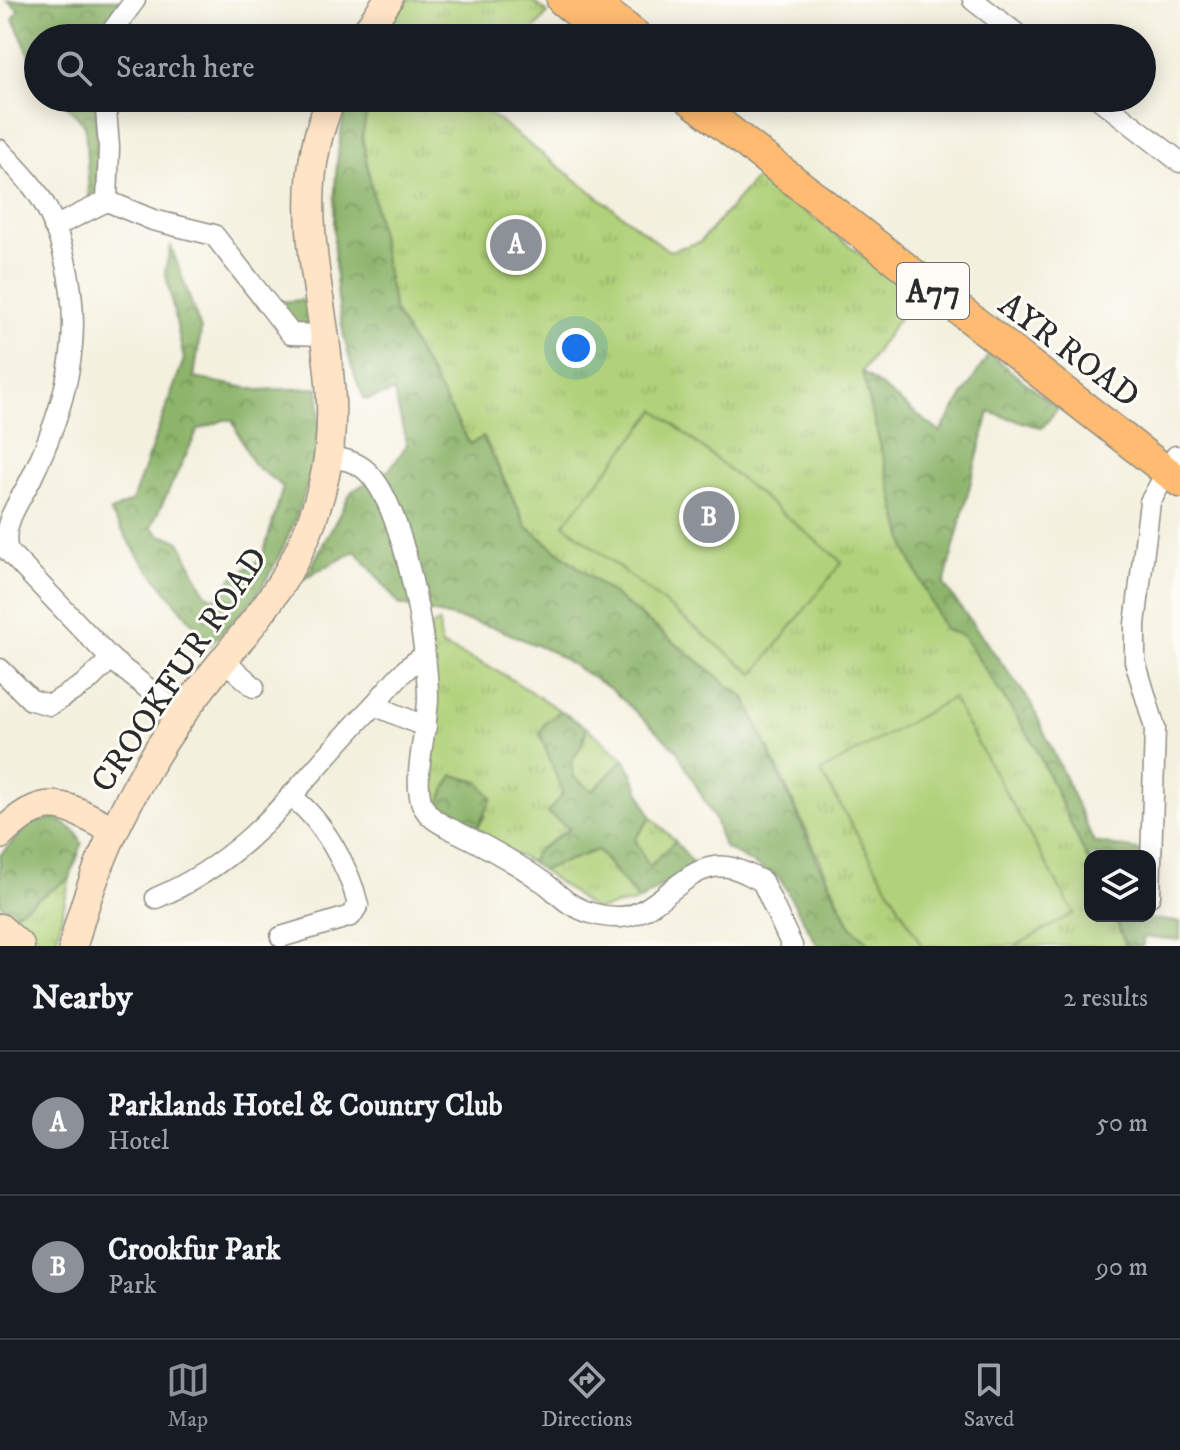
<!DOCTYPE html>
<html lang="en">
<head>
<meta charset="utf-8">
<style>
  body { margin:0; font-family:"IM FELL DW Pica",serif; background:#20242c; color:#f1f3f6 }
  .controls { position:absolute; right:24px; bottom:24px; display:grid; overflow:hidden; border-radius:16px; box-shadow:0 4px 20px #0003 }
  .controls button { width:72px; height:72px; display:grid; place-items:center; padding:0; border:0; border-bottom:2px solid #363941; background:#171b24; color:#f1f3f6; font:40px sans-serif }
  .you { position:absolute; left:576px; top:348px; width:28px; height:28px; margin:-20px; border:6px solid #fff; border-radius:50%; background:#1a73e8; box-shadow:0 0 0 12px #1a73e833 }
  .badge { display:grid; place-items:center; width:52px; height:52px; border-radius:50%; background:#8c9099; color:#fff; font-size:26px; font-weight:700 }
  .pin { position:absolute; translate:-50% -50%; border:4px solid #fff; box-shadow:0 2px 8px #0006 }
  .list { margin:0; padding:0; list-style:none }
  h2 { display:flex; justify-content:space-between; align-items:center; height:104px; margin:0; padding:0 32px; font-size:34px }
  h2 small { font-size:26px; font-weight:400; color:#9ea1a6 }
  .list li { display:grid; grid-template-columns:52px 1fr auto; gap:24px; align-items:center; box-sizing:border-box; height:144px; padding:0 32px; border-top:2px solid #363941 }
  .list b { display:block; font-size:30px; white-space:nowrap }
  .list p { margin:0; font-size:26px; white-space:nowrap; color:#9ea1a6 }
  .list em { font-size:26px; font-style:normal; color:#9ea1a6 }
  .icon { flex:none; width:44px; height:44px; fill:none; stroke:currentColor; stroke-width:2; stroke-linecap:round; stroke-linejoin:round }
  .map { position:relative; flex:none; width:1180px; height:946px; overflow:hidden }
  .search { position:absolute; background:#171b24; box-shadow:0 4px 20px #0003; left:24px; right:24px; top:24px; height:88px; display:flex; align-items:center; gap:20px; box-sizing:border-box; padding:0 28px; border-radius:44px; color:#9ea1a6; font-size:30px }
  .sheet { height:392px; background:#171b24 }
  nav { display:flex; justify-content:space-around; align-items:center; box-sizing:border-box; height:112px; border-top:2px solid #363941; background:#171b24; font-size:22px; color:#9ea1a6 }
  nav a { display:grid; justify-items:center; gap:4px }
  nav .on { color:#8c9099 }
  .map>svg:first-child { display:block }
  .grass { fill:url(#grass-tufts); stroke:#6e7e52; stroke-width:2 }
  .forest { fill:url(#forest-crowns); stroke:#5c704a; stroke-width:2; fill-rule:evenodd }
  .pitch { fill:#b1d27a; stroke:#6e7e52; stroke-width:2 }
  .lines { fill:none; stroke-linecap:round; stroke-linejoin:round }
  .street-casing { stroke:#908e84; stroke-width:23 }
  .secondary-casing { stroke:#908e84; stroke-width:31 }
  .primary-casing { stroke:#908e84; stroke-width:33 }
  .street { stroke:#fff; stroke-width:20 }
  .secondary { stroke:#ffe4c6; stroke-width:28 }
  .primary { stroke:#ffbb71; stroke-width:30 }
  .labels { text-anchor:middle; stroke-width:6; stroke-linejoin:round; paint-order:stroke }
  .shield { fill:#fdfcf7; stroke:#6a6a68; stroke-width:2 }
  .shield-label { font-size:32px; font-weight:bold; fill:#2b2b2b }
  .street-label { font-size:34px; fill:#2b2b2b; stroke:#fdfcf7 }
</style>
</head>
<body>
<div class="map">
<svg width="1180" height="946" viewBox="0 0 1180 946">
  <defs>
    <pattern id="grass-tufts" width="24" height="20" patternUnits="userSpaceOnUse" patternTransform="scale(2)"><rect width="24" height="20" fill="#b1d27a"/><path d="M3 7l-1-3M5 7V3M7 7l1-3M15 17l-1-3M17 17v-4M19 17l1-3" fill="none" stroke="#98b46a"/></pattern>
    <pattern id="forest-crowns" width="20" height="18" patternUnits="userSpaceOnUse" patternTransform="scale(2)"><rect width="20" height="18" fill="#8cb46a"/><path d="M2 6a3 3 0 1 1 6 0M12 15a3 3 0 1 1 6 0" fill="none" stroke="#739357"/></pattern>
  </defs>
  <rect width="100%" height="100%" fill="#fdfcf7"/>
  <filter id="ink" filterUnits="userSpaceOnUse"><feTurbulence type="fractalNoise" baseFrequency=".0125" numOctaves="2"/><feDisplacementMap in="SourceGraphic" scale="16" xChannelSelector="R" yChannelSelector="G"/><feConvolveMatrix kernelMatrix="1 2 1 2 8 2 1 2 1" color-interpolation-filters="sRGB"/></filter>
  <filter id="wash" filterUnits="userSpaceOnUse"><feTurbulence type="fractalNoise" baseFrequency=".006" numOctaves="4" result="noise"/><feDisplacementMap in="SourceGraphic" scale="32" xChannelSelector="R" yChannelSelector="G"/><feGaussianBlur stdDeviation="1.8" result="paint"/><feColorMatrix in="noise" values="0 0 0 0 0 0 0 0 0 0 0 0 0 0 0 0 0 1.4 0 .05"/><feComposite in="paint" operator="in"/></filter>
  <g filter="url(#wash)">
    <rect width="100%" height="100%" fill="#f4f0de"/>
    <g class="grass">
      <polygon points="407,0 531,0 548,13 527,38 381,38"/>
      <polygon points="370,98 477,98 474,102 669,251 700,242 759,175 914,296 862,372 907,552 944,629 963,636 1033,742 1090,865 1090,916 1114,916 1126,946 872,946 850,925 745,698 527,527 484,437 470,444 394,310 362,136"/>
      <polygon points="439,622 441,645 498,671 561,711 545,723 540,734 563,794 570,828 537,851 530,862 474,833 485,816 448,789 434,812 425,791 430,627"/>
      <polygon points="586,727 624,759 593,791 574,777 571,763 583,743"/>
      <polygon points="651,817 675,841 649,867 635,839"/>
      <polygon points="597,850 639,901 595,910 542,870"/>
      <polygon points="70,878 55,946 48,946 12,915"/>
    </g>
    <g class="forest">
      <polygon points="7,0 120,0 98,38 38,38 38,73 13,19 19,10"/>
      <polygon points="60,98 95,98 98,192 89,198 85,125"/>
      <path d="M348 98H370L362 136 394 310 470 444 483 437 527 527 745 698 819 864 850 925 872 946H818L780 879 724 847 715 820 676 749 612 690 552 652 496 628 399 604 356 551 305 578 352 491 389 470 407 445 394 392 365 400C327 322 327 181 348 98Z"/>
      <path d="M171 246 201 330 194 378 258 390 318 388C327 451 292 541 257 594 244 612 225 628 210 645L139 557 110 512 132 501 184 359 165 270ZM224 420H232L253 464 283 487 262 558 232 578 216 599 205 593 179 540 160 535 151 527 198 430Z"/>
      <polygon points="302,300 309,312 310,328 293,326 277,302"/>
      <polygon points="989,354 1058,408 1042,428 989,412 944,585 1031,703 1094,842 1142,851 1142,856 1090,856 1090,865 1033,742 963,636 944,629 907,552 862,372 940,432"/>
      <polygon points="561,711 586,727 583,743 571,763 574,777 593,791 624,759 627,762 651,817 635,839 649,867 675,841 694,865 639,901 598,850 542,870 530,862 537,851 570,829 547,813 563,793 540,734 545,723"/>
      <polygon points="453,775 479,782 492,798 474,833 434,812"/>
      <polygon points="56,818 76,832 82,844 70,878 12,915 0,903 0,855 31,823"/>
      <polygon points="1114,916 1180,922 1180,940 1143,937 1143,946 1126,946"/>
    </g>
    <g class="pitch">
      <polygon points="656,410 842,562 754,674 564,524"/>
      <polygon points="952,698 1074,913 1015,946 922,946 821,772"/>
    </g>
  </g>
  <g filter="url(#ink)">
    <g class="lines">
      <defs>
        <g id="street">
          <polyline points="973,0 1022,38"/>
          <polyline points="107,38 135,0"/>
          <polyline points="105,98 109,147 107,201 153,220 214,235 291,334 323,335"/>
          <polyline points="1098,98 1180,162"/>
          <path d="M0 150C11 162 23 174 33 187 49 207 59 235 65 260 85 338 65 408 31 479 20 501 0 525 8 551L111 659 181 715"/>
          <polyline points="54,227 107,201"/>
          <path d="M329 457C341 459 352 460 363 468 404 498 428 648 428 698 428 726 411 782 423 806 429 818 439 823 451 829 482 844 512 860 540 880 551 886 558 896 569 903 583 912 603 918 621 917 661 914 686 860 728 867 740 869 751 876 762 881L792 946"/>
          <polyline points="225,661 254,687"/>
          <polyline points="0,669 31,700 50,705 86,683 111,659"/>
          <polyline points="374,705 426,727"/>
          <polyline points="1150,896 1155,728 1135,661 1135,624 1150,502 1176,456"/>
          <path d="M156 898C255 856 299 781 372 707 388 690 404 666 425 656"/>
          <path d="M281 937 351 916 358 905C350 869 321 817 290 796"/>
        </g>
        <g id="secondary">
          <polyline points="362,38 388,0"/>
          <path d="M0 835C46 790 62 803 113 830"/>
          <polyline points="0,928 20,946"/>
          <path d="M73 946C94 863 131 787 180 717 241 630 301 586 325 475 353 347 274 224 332 98"/>
        </g>
        <g id="primary">
          <polyline points="562,0 601,32"/>
          <polyline points="590,0 639,38"/>
          <polyline points="688,98 1180,482"/>
        </g>
      </defs>
      <use href="#street" class="street-casing"/>
      <use href="#secondary" class="secondary-casing"/>
      <use href="#primary" class="primary-casing"/>
      <use href="#street" class="street"/>
      <use href="#secondary" class="secondary"/>
      <use href="#primary" class="primary"/>
    </g>
  </g>
  <g class="labels">
    <rect class="shield" x="897" y="263" width="72" height="56" rx="6"/>
    <g class="shield-label">
      <text x="933" y="302">A77</text>
    </g>
    <g class="street-label">
      <text transform="translate(1070 349) rotate(37)" y="12">AYR ROAD</text>
      <text transform="translate(178 669) rotate(-56)" y="12">CROOKFUR ROAD</text>
    </g>
  </g>
</svg>
<div class="controls">
<button><svg class="icon" aria-label="layers" viewBox="0 0 24 24"><path d="M12 4l9 5-9 5-9-5zM3 14l9 5 9-5"/></svg></button>
</div>
<div class="you"></div>
<div class="pin badge" style="left:516px;top:245px">A</div>
<div class="pin badge" style="left:709px;top:517px">B</div>
<div class="search"><svg class="icon" aria-label="search" viewBox="0 0 24 24"><circle cx="10" cy="10" r="6"/><path d="M15 15l6 6"/></svg>Search here</div>
</div>
<section class="sheet">
<h2>Nearby<small>2 results</small></h2>
<ul class="list">
<li><span class="badge">A</span><div><b>Parklands Hotel &amp; Country Club</b><p>Hotel</p></div><em>50 m</em></li>
<li><span class="badge">B</span><div><b>Crookfur Park</b><p>Park</p></div><em>90 m</em></li>
</ul>
</section>
<nav>
<a class="on"><svg class="icon" aria-label="map" viewBox="0 0 24 24"><path d="M3 6l6-2 6 2 6-2v14l-6 2-6-2-6 2zM9 4v14M15 6v14"/></svg>Map</a>
<a><svg class="icon" aria-label="directions" viewBox="0 0 24 24"><path d="M12 3l9 9-9 9-9-9zM9 14v-3h6M13 9l2 2-2 2"/></svg>Directions</a>
<a><svg class="icon" aria-label="saved" viewBox="0 0 24 24"><path d="M7 4h10v16l-5-4-5 4z"/></svg>Saved</a>
</nav>
</body>
</html>
